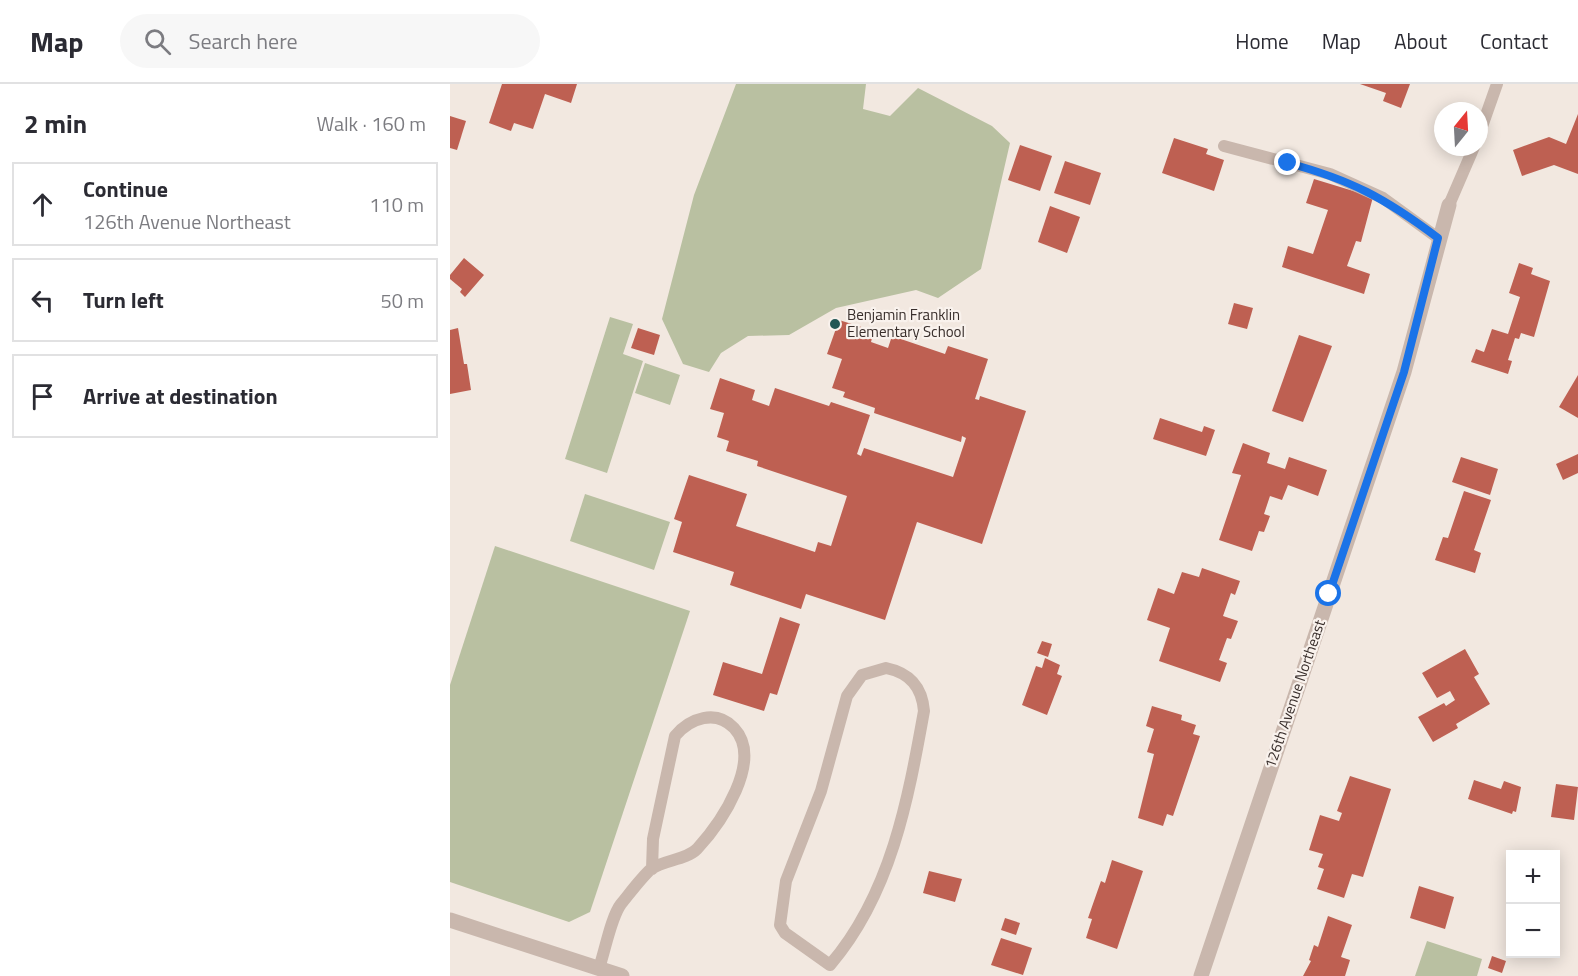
<!DOCTYPE html>
<html lang="en">
<head>
<meta charset="utf-8">
<style>
  body { margin:0; font-family:"Titillium Web",sans-serif; background:#f7f7f7; color:#2b2b33 }
  .controls { position:absolute; right:18px; bottom:18px; display:grid; overflow:hidden; border-radius:0px; box-shadow:0 3px 15px #0003 }
  .controls button { width:54px; height:54px; display:grid; place-items:center; padding:0; border:0; border-bottom:2px solid #e1e1e2; background:#fff; color:#2b2b33; font:30px sans-serif }
  .compass { position:absolute; left:984px; top:18px; width:54px; height:54px; border-radius:50%; background:#fff; box-shadow:0 3px 15px #0003; rotate:18deg }
  .stop { position:absolute; width:18px; height:18px; margin:-14px; border:4px solid #1a73e8; border-radius:50%; background:#fff }
  .stop.end { background:#1a73e8; border-color:#fff; box-shadow:0 2px 6px #0008 }
  .list { margin:0; padding:0; list-style:none }
  h2 { display:flex; justify-content:space-between; align-items:center; height:78px; margin:0; padding:0 24px; font-size:26px }
  h2 small { font-size:20px; font-weight:400; color:#7c7c81 }
  .list li { display:grid; grid-template-columns:39px 1fr auto; gap:18px; align-items:center; box-sizing:border-box; height:84px; margin:0 12px 12px; padding:0 12px; border:2px solid #e1e1e2; border-radius:0px }
  .list b { display:block; font-size:22px; white-space:nowrap }
  .list p { margin:0; font-size:20px; white-space:nowrap; color:#7c7c81 }
  .list em { font-size:20px; font-style:normal; color:#7c7c81 }
  .icon { flex:none; width:33px; height:33px; fill:none; stroke:currentColor; stroke-width:2; stroke-linecap:round; stroke-linejoin:round }
  .map { position:relative; flex:none; width:1128px; height:892px; overflow:hidden }
  header { display:flex; align-items:center; gap:36px; box-sizing:border-box; height:84px; padding:0 30px; background:#fff; border-bottom:2px solid #e1e1e2 }
  header strong { font-size:28px }
  nav { display:flex; gap:33px; margin-inline-start:auto; font-size:21px }
  .search { width:420px; height:54px; background:#f7f7f7; display:flex; align-items:center; gap:15px; box-sizing:border-box; padding:0 21px; border-radius:33px; color:#7c7c81; font-size:22px }
  main { display:flex }
  aside { flex:1; background:#fff }
  .map>svg:first-child { display:block }
  .green { fill:#b9c0a1 }
  .building { fill:#be6052 }
  .lines { fill:none; stroke-linecap:round; stroke-linejoin:round }
  .service { stroke:#c9b7ad; stroke-width:12 }
  .minor { stroke:#c9b7ad; stroke-width:15 }
  .tertiary { stroke:#c9b7ad; stroke-width:15 }
  .route { stroke:#1a73e8; stroke-width:8 }
  .poi-dot { fill:#235755; stroke:#f9f2ed; stroke-width:2 }
  .labels { text-anchor:middle; stroke-width:4.5; stroke-linejoin:round; paint-order:stroke }
  .poi-label { font-size:15px; fill:#382e2b; stroke:#f9f2ed; text-anchor:start }
  .street-label { font-size:15px; fill:#382e2b; stroke:#f9f2ed }
</style>
</head>
<body>
<header>
<strong>Map</strong>
<div class="search"><svg class="icon" aria-label="search" viewBox="0 0 24 24"><circle cx="10" cy="10" r="6"/><path d="M15 15l6 6"/></svg>Search here</div>
<nav><a>Home</a><a>Map</a><a>About</a><a>Contact</a></nav>
</header>
<main>
<aside>
<h2>2 min<small>Walk · 160 m</small></h2>
<ul class="list">
<li><svg class="icon" aria-label="ahead" viewBox="0 0 24 24"><path d="M12 20V5M6 11l6-6 6 6"/></svg><div><b>Continue</b><p>126th Avenue Northeast</p></div><em>110 m</em></li>
<li><svg class="icon" aria-label="left" viewBox="0 0 24 24"><path d="M17 20v-9H6M10 6l-5 5 5 5"/></svg><div><b>Turn left</b></div><em>50 m</em></li>
<li><svg class="icon" aria-label="arrive" viewBox="0 0 24 24"><path d="M6 21V4h12l-3 4 3 4H6"/></svg><div><b>Arrive at destination</b></div></li>
</ul>
</aside>
<div class="map">
<svg width="1128" height="892" viewBox="0 0 1128 892">
  <rect width="100%" height="100%" fill="#f2e8e0"/>
  <g class="green">
    <polygon points="286,0 416,0 413,25 440,32 468,4 542,42 560,59 531,185 488,214 466,206 386,224 339,251 298,252 271,269 259,288 233,280 212,235 244,111"/>
    <polygon points="160,233 183,240 173,270 193,277 157,389 115,375"/>
    <polygon points="195,279 230,291 220,321 185,309"/>
    <polygon points="135,410 220,438 204,486 120,457"/>
    <polygon points="45,462 240,527 140,828 119,838 0,798 0,601"/>
    <polygon points="977,857 1032,875 1027,892 965,892"/>
  </g>
  <g class="building">
    <polygon points="52,0 127,0 121,19 95,10 83,45 64,39 61,47 39,39"/>
    <polygon points="910,0 960,0 951,24 933,17 936,9"/>
    <polygon points="1128,30 1128,90 1104,81 1072,92 1063,66 1099,53 1116,60"/>
    <polygon points="0,32 16,37 7,66 0,64"/>
    <polygon points="724,54 758,65 756,70 774,76 764,107 712,89"/>
    <polygon points="570,61 602,72 590,107 558,96"/>
    <polygon points="615,77 651,89 640,121 604,109"/>
    <polygon points="864,95 923,113 911,158 906,157 897,182 920,190 914,210 832,183 838,162 863,170 878,126 856,119"/>
    <polygon points="600,122 630,133 617,169 588,158"/>
    <polygon points="14,174 34,191 15,213 10,208 12,205 0,195 0,191"/>
    <polygon points="1069,179 1083,184 1081,190 1100,197 1084,253 1071,249 1069,255 1065,254 1058,276 1062,277 1058,290 1021,278 1026,265 1034,268 1042,245 1058,250 1070,213 1059,209"/>
    <polygon points="784,219 803,224 797,245 778,240"/>
    <polygon points="389,236 424,247 421,258 438,264 442,252 495,270 498,262 538,275 525,315 529,316 530,312 576,327 532,460 467,438 435,536 356,510 351,525 280,501 284,488 223,468 232,438 224,435 239,391 297,410 286,442 365,468 368,458 381,462 397,412 307,382 308,377 276,367 279,357 267,353 274,329 260,325 270,294 305,306 302,316 319,322 325,304 379,322 381,318 420,331 407,370 411,372 414,364 503,393 516,354 512,352 511,358 424,329 425,324 393,313 395,308 382,304 392,275 377,270"/>
    <polygon points="8,244 14,280 17,280 21,306 0,310 0,246"/>
    <polygon points="188,244 210,251 204,271 181,264"/>
    <polygon points="849,251 882,262 853,338 822,327"/>
    <polygon points="1128,291 1128,334 1109,323"/>
    <polygon points="710,334 752,348 754,342 765,346 756,372 703,355"/>
    <polygon points="793,359 820,369 817,379 835,385 839,373 877,386 868,412 838,401 832,416 820,412 814,430 820,432 814,448 809,447 802,467 769,456 791,391 782,389"/>
    <polygon points="1128,370 1128,389 1113,396 1106,380"/>
    <polygon points="1011,373 1048,385 1040,411 1002,398"/>
    <polygon points="1014,407 1041,416 1024,466 1031,469 1025,489 985,476 993,453 998,454"/>
    <polygon points="752,484 790,497 785,511 781,509 773,532 788,537 781,555 777,554 769,576 777,579 770,598 709,577 720,544 697,536 708,504 724,510 732,488 749,493"/>
    <polygon points="330,533 350,540 327,611 320,609 314,627 263,611 273,578 312,590"/>
    <polygon points="592,557 602,560 598,573 587,569"/>
    <polygon points="1015,565 1029,590 1024,593 1040,620 1006,640 1008,644 983,658 968,633 994,619 996,622 1005,616 1000,607 987,614 972,589"/>
    <polygon points="595,574 610,581 607,590 612,592 597,631 572,621 586,582 592,584"/>
    <polygon points="702,622 732,631 731,636 746,641 743,650 750,652 723,732 717,730 713,742 688,734 704,670 697,668 704,645 696,642"/>
    <polygon points="900,692 941,705 913,793 902,790 894,814 867,805 874,785 868,783 873,770 859,766 870,731 889,737 892,729 887,727"/>
    <polygon points="1024,696 1051,705 1054,697 1071,703 1066,728 1063,727 1062,730 1018,715"/>
    <polygon points="1106,700 1128,703 1124,736 1101,733"/>
    <polygon points="662,776 693,787 667,865 636,854 642,835 638,834 651,797 655,799"/>
    <polygon points="479,787 512,795 505,818 473,809"/>
    <polygon points="969,802 1004,813 995,845 960,834"/>
    <polygon points="878,832 902,841 891,873 900,876 895,892 853,892 861,877 859,876 864,861 868,863"/>
    <polygon points="555,834 570,839 566,851 551,846"/>
    <polygon points="551,854 582,864 573,891 541,881"/>
    <polygon points="1042,872 1056,877 1052,889 1038,884"/>
  </g>
  <g class="lines">
    <g class="service">
      <polyline points="1029,51 1047,0"/>
      <polyline points="774,62 880,90 933,114 988,154"/>
      <polyline points="999,121 1024,63"/>
      <path d="M436 584C460 589 472 603 474 627 458 716 441 810 380 881L335 849 330 841 336 797 371 707 397 612 412 591Z"/>
      <path d="M149 884C155 867 161 833 171 820 180 809 191 794 201 785 214 776 236 776 247 765 271 739 314 676 284 644 266 625 240 634 225 652L203 755 202 785"/>
    </g>
    <polyline class="minor" points="751,892 954,288 999,121"/>
    <polyline class="tertiary" points="0,836 172,892"/>
  </g>
  <g class="lines">
    <path class="route" d="M838 79C901 96 935 114 988 154L954 288 879 510"/>
  </g>
  <circle class="poi-dot" cx="385" cy="240" r="6"/>
  <g class="labels">
    <g class="poi-label">
      <text x="397" y="236">Benjamin Franklin<tspan x="397" dy="17">Elementary School</tspan></text>
    </g>
    <g class="street-label">
      <text transform="translate(845 610) rotate(-71)" y="5">126th Avenue Northeast</text>
    </g>
  </g>
</svg>
<div class="controls">
<button>+</button>
<button>−</button>
</div>
<svg class="compass" viewBox="-18 -18 36 36"><path d="M0-13l5 13h-10z" fill="#e53935"/><path d="M0 13l5-13h-10z" fill="#7c7c81"/></svg>
<div class="stop" style="left:879px;top:510px"></div>
<div class="stop end" style="left:838px;top:79px"></div>
</div>
</main>
</body>
</html>
